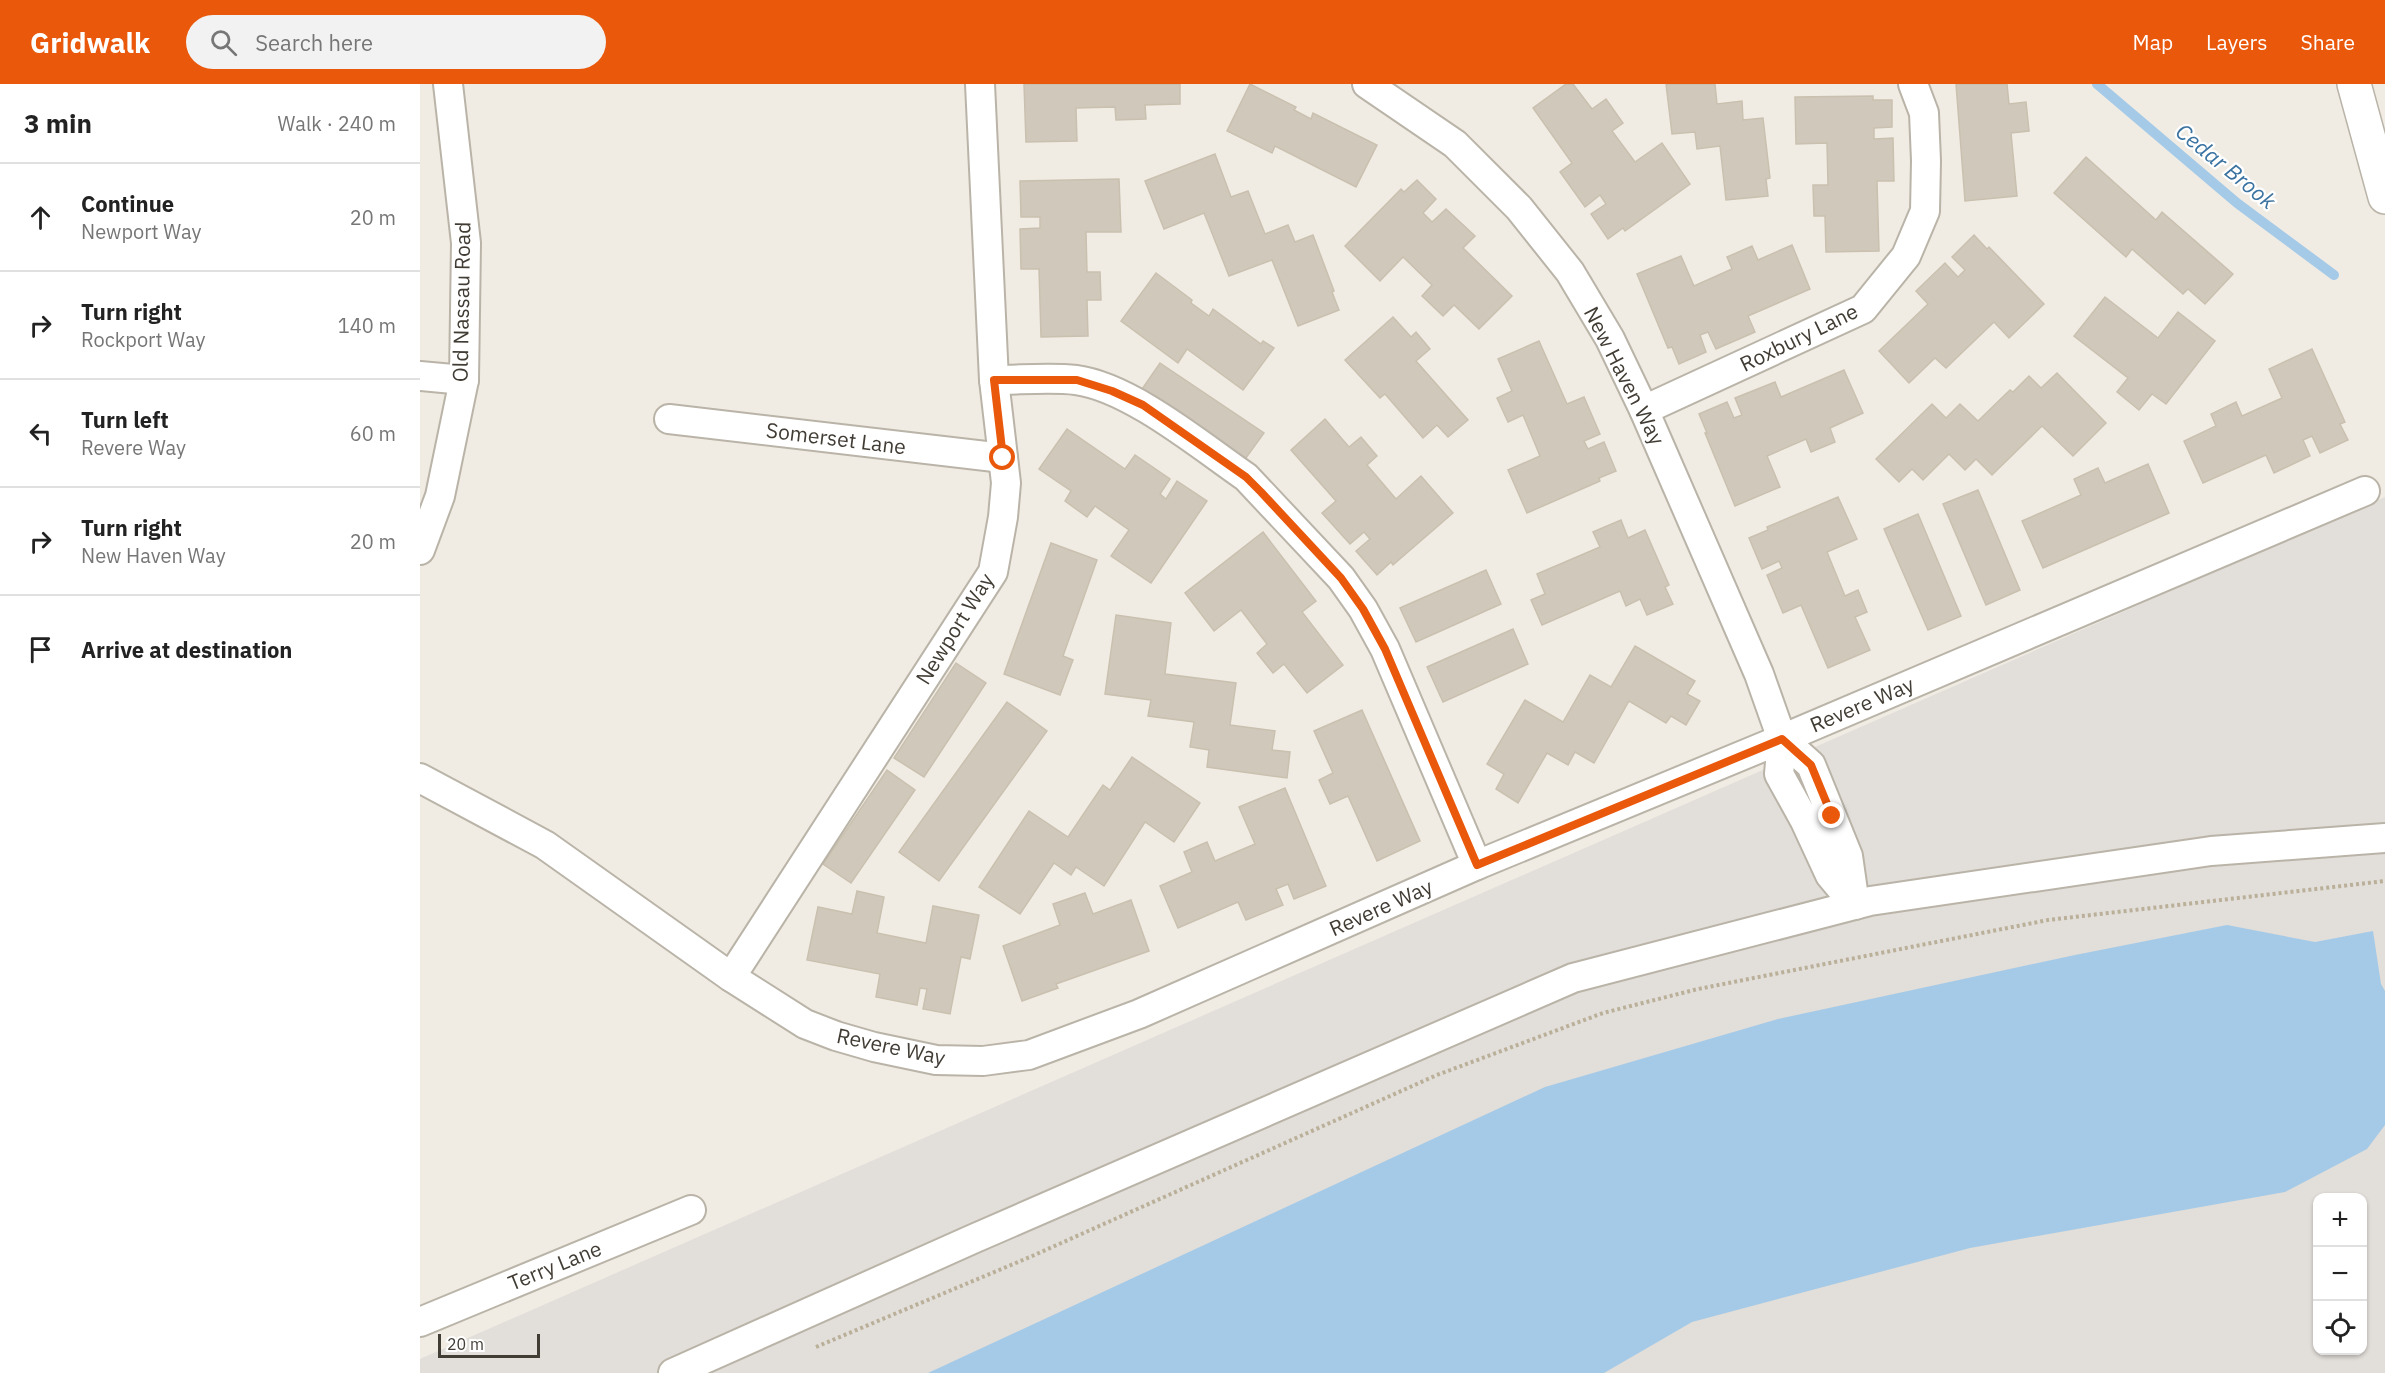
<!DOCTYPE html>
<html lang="en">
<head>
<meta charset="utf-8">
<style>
  body { margin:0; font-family:"IBM Plex Sans",sans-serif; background:#f2f2f2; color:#222 }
  .controls { position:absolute; right:18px; bottom:18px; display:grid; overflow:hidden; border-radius:12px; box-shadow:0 2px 4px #0004 }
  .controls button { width:54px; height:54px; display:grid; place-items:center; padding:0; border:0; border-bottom:2px solid #e0e0e0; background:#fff; color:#222; font:30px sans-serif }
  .scale { position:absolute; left:18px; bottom:15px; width:102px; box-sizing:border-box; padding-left:6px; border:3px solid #413c34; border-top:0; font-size:16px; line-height:21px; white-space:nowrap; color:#413c34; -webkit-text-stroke:4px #fff; paint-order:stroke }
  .stop { position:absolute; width:18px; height:18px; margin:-14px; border:4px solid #ea580c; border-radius:50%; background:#fff }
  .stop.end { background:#ea580c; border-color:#fff; box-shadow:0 2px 6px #0008 }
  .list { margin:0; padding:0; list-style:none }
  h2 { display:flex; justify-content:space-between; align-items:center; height:78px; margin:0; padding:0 24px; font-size:26px }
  h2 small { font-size:20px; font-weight:400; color:#767676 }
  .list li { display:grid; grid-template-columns:39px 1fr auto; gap:18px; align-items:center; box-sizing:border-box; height:108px; padding:0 24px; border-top:2px solid #e0e0e0 }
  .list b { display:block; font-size:22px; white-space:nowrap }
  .list p { margin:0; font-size:20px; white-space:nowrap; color:#767676 }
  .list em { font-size:20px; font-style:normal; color:#767676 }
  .icon { flex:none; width:33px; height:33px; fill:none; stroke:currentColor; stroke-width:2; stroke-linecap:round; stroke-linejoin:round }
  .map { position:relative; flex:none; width:1965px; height:1289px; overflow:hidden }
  header { display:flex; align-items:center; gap:36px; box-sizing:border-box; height:84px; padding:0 30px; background:#ea580c; color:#fff }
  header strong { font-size:28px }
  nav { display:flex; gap:33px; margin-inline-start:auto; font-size:21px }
  .search { width:420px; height:54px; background:#f2f2f2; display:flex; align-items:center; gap:15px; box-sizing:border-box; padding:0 21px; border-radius:33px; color:#767676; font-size:22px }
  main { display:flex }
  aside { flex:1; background:#fff }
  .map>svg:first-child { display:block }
  .industrial { fill:#e2ded9; fill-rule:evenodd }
  .water { fill:#a5cae7 }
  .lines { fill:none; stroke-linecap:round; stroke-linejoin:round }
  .stream { stroke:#a5cae7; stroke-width:10 }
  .building { fill:#d0c8ba; stroke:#cac0af; stroke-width:1.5 }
  .minor-casing { stroke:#bab4a8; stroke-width:32 }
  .tertiary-casing { stroke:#bab4a8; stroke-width:36 }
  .path { stroke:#bab09a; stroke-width:4; stroke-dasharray:3 3; stroke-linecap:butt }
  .minor { stroke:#fff; stroke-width:28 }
  .tertiary { stroke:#fff; stroke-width:33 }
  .route { stroke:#ea580c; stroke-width:8 }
  .labels { text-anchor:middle; stroke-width:4.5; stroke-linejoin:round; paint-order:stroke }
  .street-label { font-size:21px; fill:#413c34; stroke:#fff }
  .water-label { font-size:22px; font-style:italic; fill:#3a72a0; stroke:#fff }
</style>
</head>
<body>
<header>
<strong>Gridwalk</strong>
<div class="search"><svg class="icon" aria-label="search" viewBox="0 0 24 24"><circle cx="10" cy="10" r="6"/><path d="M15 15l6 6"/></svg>Search here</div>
<nav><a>Map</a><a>Layers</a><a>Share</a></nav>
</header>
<main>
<aside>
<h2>3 min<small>Walk · 240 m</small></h2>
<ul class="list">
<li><svg class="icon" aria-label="ahead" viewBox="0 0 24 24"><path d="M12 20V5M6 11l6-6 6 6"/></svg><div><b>Continue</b><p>Newport Way</p></div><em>20 m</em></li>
<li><svg class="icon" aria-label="right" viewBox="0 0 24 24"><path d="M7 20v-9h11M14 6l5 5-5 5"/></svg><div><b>Turn right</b><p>Rockport Way</p></div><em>140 m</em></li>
<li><svg class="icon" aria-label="left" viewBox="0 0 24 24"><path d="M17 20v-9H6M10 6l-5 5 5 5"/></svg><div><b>Turn left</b><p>Revere Way</p></div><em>60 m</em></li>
<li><svg class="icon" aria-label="right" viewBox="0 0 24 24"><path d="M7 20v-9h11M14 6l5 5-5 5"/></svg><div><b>Turn right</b><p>New Haven Way</p></div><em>20 m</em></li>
<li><svg class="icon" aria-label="arrive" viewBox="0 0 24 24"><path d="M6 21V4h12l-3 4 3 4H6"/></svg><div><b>Arrive at destination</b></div></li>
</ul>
</aside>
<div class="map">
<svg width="1965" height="1289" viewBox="0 0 1965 1289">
  <rect width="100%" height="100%" fill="#f0ece4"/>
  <path class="industrial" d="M1965 413V1289H0V1275ZM1898 1114H1942V1266H1898Z"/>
  <polygon class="water" points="1807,841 1895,858 1953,847 1961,900 1965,907 1965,1041 1947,1065 1865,1108 1550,1164 1272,1238 1184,1289 508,1289 1125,1003 1358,935 1655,871"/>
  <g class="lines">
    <polyline class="stream" points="1677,0 1817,119 1914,191"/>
  </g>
  <g class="building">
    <polygon points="604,0 760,0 760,20 725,21 726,35 696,36 695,23 656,24 657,57 606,58"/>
    <polygon points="830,0 876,23 874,26 891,35 893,29 957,61 936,103 855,62 852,69 807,47"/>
    <polygon points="1146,0 1153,0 1172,25 1186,15 1203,39 1192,47 1215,78 1242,59 1270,100 1205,147 1203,144 1188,155 1171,130 1186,120 1180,111 1165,123 1140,88 1152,79 1113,24"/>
    <polygon points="1246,0 1295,0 1297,20 1322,17 1323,36 1343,34 1350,94 1346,95 1348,112 1306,116 1300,62 1277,65 1275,48 1252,50"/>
    <polygon points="1536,0 1587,0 1589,20 1606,18 1609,47 1591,49 1597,112 1545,117"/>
    <polygon points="1453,12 1453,16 1472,16 1472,43 1454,44 1454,55 1473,54 1474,97 1457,97 1459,167 1406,168 1405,132 1394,132 1393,101 1408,101 1407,59 1376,60 1375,13"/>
    <polygon points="795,70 811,113 828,107 845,150 868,141 875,158 893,151 914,207 912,208 919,226 878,242 852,176 809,192 784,129 744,145 725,97"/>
    <polygon points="1666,73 1736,136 1742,128 1813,190 1785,220 1768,205 1763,210 1712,165 1706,173 1634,109"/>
    <polygon points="699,95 701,148 666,148 667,188 680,188 681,216 667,216 668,252 621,253 619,185 601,185 600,145 620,144 620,133 601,133 600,97"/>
    <polygon points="997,96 1016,115 1003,129 1012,138 1026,125 1055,152 1043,164 1092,212 1059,245 1034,221 1023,232 1002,212 1012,201 983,173 960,197 925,162 981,105 984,108"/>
    <polygon points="1554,151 1567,165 1569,163 1624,220 1589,254 1574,238 1526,284 1515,274 1489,299 1459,267 1508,220 1496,207 1525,179 1538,193 1545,186 1532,173"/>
    <polygon points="1372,161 1390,205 1328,232 1335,248 1296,265 1288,248 1280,251 1286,268 1259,280 1252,263 1248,264 1217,190 1261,172 1274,202 1312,185 1307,173 1332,162 1338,176"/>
    <polygon points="736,189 772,216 771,219 789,232 793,225 841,260 843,257 854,264 823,306 767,265 758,279 701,237"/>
    <polygon points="1685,213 1738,254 1758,228 1795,257 1746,320 1732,310 1719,326 1697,308 1708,294 1654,252"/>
    <polygon points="973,233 991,253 996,248 1010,265 996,277 1048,336 1028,353 1017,341 1003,354 965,310 960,314 925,276"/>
    <polygon points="1119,257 1147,320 1164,313 1180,350 1164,357 1168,365 1184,358 1196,387 1179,394 1180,397 1107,429 1088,386 1120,372 1103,331 1088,338 1077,314 1092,307 1078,275"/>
    <polygon points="1892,265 1925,338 1920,340 1928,356 1900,369 1892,352 1883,356 1890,372 1854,389 1846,371 1783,399 1764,357 1796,342 1791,330 1816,318 1822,332 1862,314 1849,285"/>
    <polygon points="740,279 844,349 823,378 720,308"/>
    <polygon points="1424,286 1443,329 1410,344 1415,358 1391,368 1386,355 1347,372 1360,403 1315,422 1285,349 1287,349 1279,330 1307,318 1314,334 1322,331 1315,314 1355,298 1361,313"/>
    <polygon points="1637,289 1686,339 1653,372 1622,342 1572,391 1556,375 1545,386 1529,370 1503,396 1492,385 1479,398 1456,375 1512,320 1526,334 1540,320 1558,337 1590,306 1593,308 1609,292 1621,304"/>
    <polygon points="905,335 929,363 941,353 957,372 947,381 976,415 1001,392 1033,429 973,481 971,478 957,491 936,467 950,455 944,448 930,460 902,429 916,417 871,366"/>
    <polygon points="647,345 705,385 715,371 750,395 740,410 746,415 757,397 787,417 731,499 691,472 709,446 675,422 667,433 645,417 651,407 619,385"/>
    <polygon points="1728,380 1749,429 1623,484 1602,437 1661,411 1654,395 1678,384 1685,399"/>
    <polygon points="1558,406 1600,506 1566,521 1523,420"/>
    <polygon points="1418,413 1437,455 1407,468 1425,512 1438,506 1447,528 1435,533 1450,566 1408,584 1381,521 1363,529 1347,491 1362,484 1359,477 1342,485 1329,454 1348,446 1347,443"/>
    <polygon points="1498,430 1541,532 1508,546 1464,445"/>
    <polygon points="1201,436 1208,454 1225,446 1249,501 1245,503 1253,520 1227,531 1220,515 1206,522 1200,507 1122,541 1111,516 1125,510 1117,490 1180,463 1173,448"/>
    <polygon points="843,448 896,517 882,528 923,581 887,609 864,580 853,589 837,569 847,560 821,526 794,547 765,509"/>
    <polygon points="631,459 677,476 643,572 653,576 640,611 584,590"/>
    <polygon points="1066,486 1081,520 996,558 980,524"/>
    <polygon points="696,531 751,539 745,590 816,599 810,641 855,647 852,666 870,668 867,694 787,683 789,666 770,663 774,638 728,632 731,616 685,610"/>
    <polygon points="1093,545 1108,580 1023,618 1007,583"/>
    <polygon points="1215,562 1275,597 1267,610 1280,617 1266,641 1251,632 1246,639 1209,617 1174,679 1155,668 1148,681 1127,669 1098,719 1076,705 1084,690 1067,680 1105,616 1143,638 1170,591 1191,603"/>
    <polygon points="536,579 566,599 504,693 474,674"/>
    <polygon points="587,618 627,647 519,797 479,768"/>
    <polygon points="942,626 1000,757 957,777 928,712 910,720 899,696 913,689 894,647"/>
    <polygon points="712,673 780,719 754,758 725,738 684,802 656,783 651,791 634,779 600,830 559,803 609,727 648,753 683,701 690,706"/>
    <polygon points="467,686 495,706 431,799 403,780"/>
    <polygon points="865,704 906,802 874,815 868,800 856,805 863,821 826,836 818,818 758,844 740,802 772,788 764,768 787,758 795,777 835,760 819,723"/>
    <polygon points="437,807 464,813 457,849 506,859 513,822 559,831 550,875 541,873 530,930 503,925 507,905 500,904 497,921 456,913 460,890 387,876 398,823 432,830"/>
    <polygon points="665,809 673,830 711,816 729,867 636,900 638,904 602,917 583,862 640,841 633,820"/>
  </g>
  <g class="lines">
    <defs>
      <g id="minor">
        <polyline points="947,0 1035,60 1099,124 1150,188 1190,255 1224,326 1339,590 1362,655"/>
        <polyline points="0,292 44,296"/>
        <path d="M574 296C600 296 630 293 656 296 710 303 781 362 826 393L921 494 943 525 965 565 1057 781"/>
        <polyline points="1224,326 1443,225 1486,172 1505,127 1506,77 1504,29 1493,0"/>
        <polyline points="249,335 583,374"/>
        <polyline points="0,466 20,412 44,296 46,159 28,0"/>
        <polygon points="1362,655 1391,681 1428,772 1435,821 1410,791 1385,737 1359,690"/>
        <polyline points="0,694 125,761 311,893 385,940 416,952 454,963 516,976 563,977 609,971 719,930 1057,781 1362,655 1945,407"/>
        <polyline points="311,893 573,488 583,433 586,399 574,296 560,0"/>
        <polyline points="0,1238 271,1126"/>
        <polyline points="253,1289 553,1155 1153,894 1450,817 1791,767 1965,754"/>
      </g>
      <polyline id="tertiary" points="1934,0 1965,113"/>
    </defs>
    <use href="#minor" class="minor-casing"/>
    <use href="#tertiary" class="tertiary-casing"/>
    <polyline class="path" points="396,1263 610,1173 1017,991 1183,929 1278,905 1628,836 1965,797"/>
    <use href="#minor" class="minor"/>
    <use href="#tertiary" class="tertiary"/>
  </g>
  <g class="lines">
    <polyline class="route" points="583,374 574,296 657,296 692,307 723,321 826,393 841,408 921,494 943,525 965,565 1057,781 1362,655 1391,681 1412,732"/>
  </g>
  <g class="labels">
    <g class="street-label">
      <text transform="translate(42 218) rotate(-89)" y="7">Old Nassau Road</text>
      <text transform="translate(1379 254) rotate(-26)" y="7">Roxbury Lane</text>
      <text transform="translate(1204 292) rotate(63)" y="7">New Haven Way</text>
      <text transform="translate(416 355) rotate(7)" y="7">Somerset Lane</text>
      <text transform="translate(535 545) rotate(-58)" y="7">Newport Way</text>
      <text transform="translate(1442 621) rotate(-23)" y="7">Revere Way</text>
      <text transform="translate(961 824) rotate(-24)" y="7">Revere Way</text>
      <text transform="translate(471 963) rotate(12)" y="7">Revere Way</text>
      <text transform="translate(135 1182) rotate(-22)" y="7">Terry Lane</text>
    </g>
    <g class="water-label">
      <text transform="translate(1806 82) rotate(39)" y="8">Cedar Brook</text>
    </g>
  </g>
</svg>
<div class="controls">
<button>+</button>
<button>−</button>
<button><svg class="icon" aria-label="locate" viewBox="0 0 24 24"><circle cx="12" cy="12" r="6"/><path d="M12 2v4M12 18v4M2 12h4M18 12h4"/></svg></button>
</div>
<div class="scale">20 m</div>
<div class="stop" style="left:583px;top:374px"></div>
<div class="stop end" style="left:1412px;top:732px"></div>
</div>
</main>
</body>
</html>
